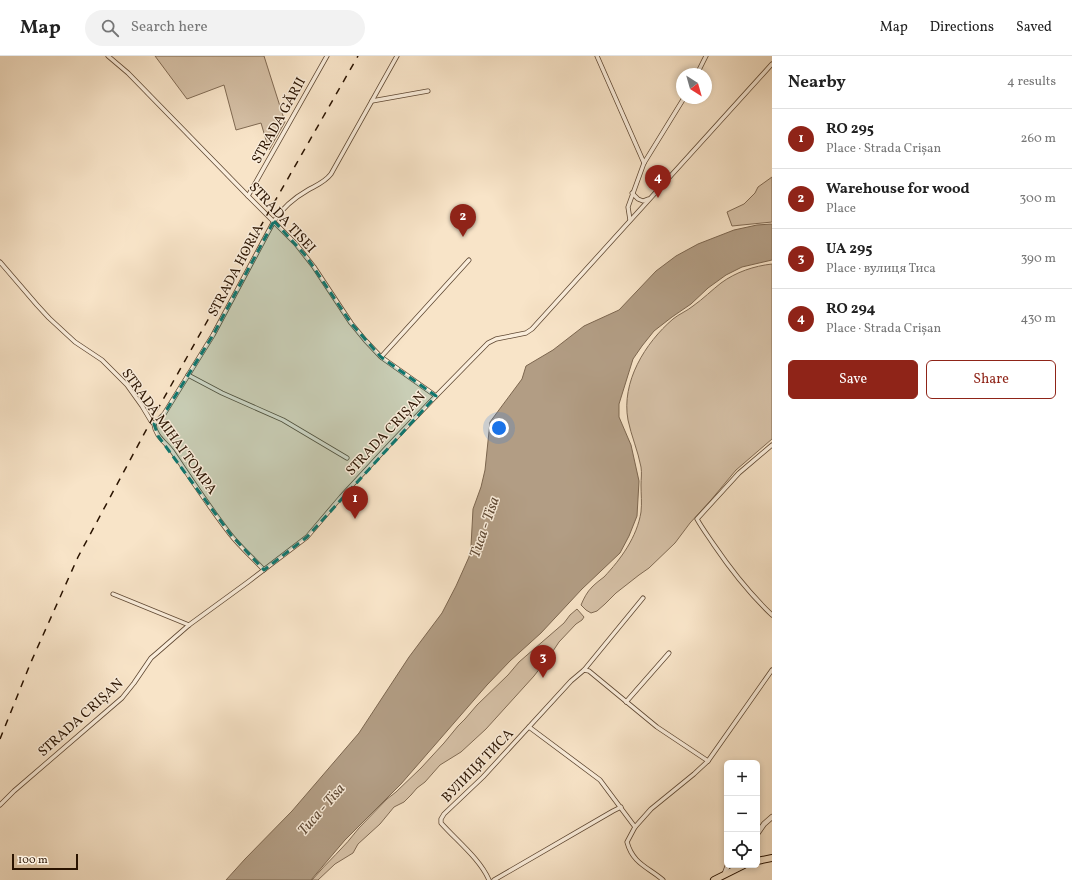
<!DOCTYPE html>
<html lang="en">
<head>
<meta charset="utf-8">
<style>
  body { margin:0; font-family:Vollkorn,serif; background:#f2f2f2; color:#222 }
  .controls { position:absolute; right:12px; bottom:12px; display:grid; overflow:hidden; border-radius:6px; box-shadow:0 2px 6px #0003 }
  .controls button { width:36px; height:36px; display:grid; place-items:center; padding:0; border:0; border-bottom:1px solid #e0e0e0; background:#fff; color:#222; font:20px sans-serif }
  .compass { position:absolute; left:676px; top:12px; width:36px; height:36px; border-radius:50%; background:#fff; box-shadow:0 2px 6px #0003; rotate:143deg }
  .scale { position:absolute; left:12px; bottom:10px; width:66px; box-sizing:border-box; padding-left:4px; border:2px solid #2a1300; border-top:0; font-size:11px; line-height:14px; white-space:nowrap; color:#2a1300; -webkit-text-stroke:3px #faeddb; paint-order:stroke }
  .you { position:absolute; left:499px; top:372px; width:14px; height:14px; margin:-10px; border:3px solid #fff; border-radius:50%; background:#1a73e8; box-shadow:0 0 0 6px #1a73e833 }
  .badge { display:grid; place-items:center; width:26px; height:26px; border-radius:50%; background:#8f2418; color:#fff; font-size:13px; font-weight:700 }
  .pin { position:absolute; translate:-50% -33px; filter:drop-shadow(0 1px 2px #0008) }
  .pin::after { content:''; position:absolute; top:21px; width:14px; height:12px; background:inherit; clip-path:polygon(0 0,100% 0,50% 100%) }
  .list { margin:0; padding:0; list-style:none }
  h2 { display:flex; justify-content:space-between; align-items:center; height:52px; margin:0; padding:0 16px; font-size:17px }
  h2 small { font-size:13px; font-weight:400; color:#767676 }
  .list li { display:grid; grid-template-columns:26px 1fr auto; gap:12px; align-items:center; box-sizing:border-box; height:60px; padding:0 16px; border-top:1px solid #e0e0e0 }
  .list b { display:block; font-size:15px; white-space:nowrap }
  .list p { margin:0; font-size:13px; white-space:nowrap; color:#767676 }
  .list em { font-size:13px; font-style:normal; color:#767676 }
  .actions { display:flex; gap:8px; padding:12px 16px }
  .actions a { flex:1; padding:9px 0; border:1px solid #8f2418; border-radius:6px; text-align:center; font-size:14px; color:#8f2418 }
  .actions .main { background:#8f2418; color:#fff }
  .icon { flex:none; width:22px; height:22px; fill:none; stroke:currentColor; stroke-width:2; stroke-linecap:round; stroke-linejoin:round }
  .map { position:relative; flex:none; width:772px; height:824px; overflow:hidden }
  header { display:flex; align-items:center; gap:24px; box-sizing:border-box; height:56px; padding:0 20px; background:#fff; border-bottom:1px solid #e0e0e0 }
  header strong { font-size:19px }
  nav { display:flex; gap:22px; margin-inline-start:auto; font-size:14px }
  .search { width:280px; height:36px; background:#f2f2f2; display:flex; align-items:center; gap:10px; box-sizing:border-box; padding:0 14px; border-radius:22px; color:#767676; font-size:15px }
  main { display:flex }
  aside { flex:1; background:#fff }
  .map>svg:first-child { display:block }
  .green { fill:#d5c0a6; stroke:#806a53 }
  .water { fill:#b29d84; stroke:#7c664f }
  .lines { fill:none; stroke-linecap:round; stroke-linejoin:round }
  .minor-casing { stroke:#5e4732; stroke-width:5 }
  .tertiary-casing { stroke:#5e4732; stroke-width:6 }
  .primary-casing { stroke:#2a1300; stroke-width:8 }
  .minor { stroke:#faeddb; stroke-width:3.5 }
  .tertiary { stroke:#faeddb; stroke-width:4.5 }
  .primary { stroke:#f8e4c8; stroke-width:6 }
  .rail { stroke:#2a1300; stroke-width:1.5; stroke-dasharray:7 7; stroke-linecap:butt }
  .marked { fill:#0f766e; fill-opacity:0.2; stroke:#0f766e; stroke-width:3; stroke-dasharray:8 5; stroke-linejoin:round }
  .labels { text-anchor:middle; stroke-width:3; stroke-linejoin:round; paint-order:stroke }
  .street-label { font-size:14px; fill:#2a1300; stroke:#faeddb }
  .water-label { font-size:15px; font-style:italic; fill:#604a35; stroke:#faeddb }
</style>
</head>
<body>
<header>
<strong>Map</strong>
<div class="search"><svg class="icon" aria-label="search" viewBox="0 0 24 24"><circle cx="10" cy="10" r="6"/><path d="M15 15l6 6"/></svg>Search here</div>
<nav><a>Map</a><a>Directions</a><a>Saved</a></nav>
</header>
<main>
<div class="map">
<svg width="772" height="824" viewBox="0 0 772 824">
  <rect width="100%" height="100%" fill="#f8e4c8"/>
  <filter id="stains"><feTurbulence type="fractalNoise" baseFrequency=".005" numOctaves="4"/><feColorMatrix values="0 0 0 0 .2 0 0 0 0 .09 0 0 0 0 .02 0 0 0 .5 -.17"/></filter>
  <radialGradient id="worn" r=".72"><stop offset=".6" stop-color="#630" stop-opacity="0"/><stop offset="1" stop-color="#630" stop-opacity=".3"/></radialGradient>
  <g class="green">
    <polygon points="155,0 264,0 285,66 269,94 261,67 236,74 224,29 187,43"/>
    <polygon points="772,121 772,166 732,170 727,156 744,148 755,137 758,131"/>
    <path d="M772 208V383L736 414 711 444 690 467 675 487 649 512 639 519 616 537 605 548 597 555 591 557 586 554 581 549C584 542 587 536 592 531 596 527 600 524 604 521 621 503 637 481 641 456 642 447 641 438 641 429 641 423 642 417 641 411 638 395 631 379 628 364 621 326 645 287 673 263 679 258 687 255 693 250 703 243 712 234 721 227 736 216 754 210 772 208Z"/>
    <path d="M577 553 584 561 582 564 576 568 559 586 551 598 534 620 486 673 461 696 440 709 425 726 417 732 411 739 404 746 394 751 380 768 358 788 353 797 335 808 318 824H312C327 806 345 791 359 772L387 743 396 736 421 712 444 687 458 670 465 663 477 649 508 619 519 606 564 567 570 559Z"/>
  </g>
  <polygon class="water" points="772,168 772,204 742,211 726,219 708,232 691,248 672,261 654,275 642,290 633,303 619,348 619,361 631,389 639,425 637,460 629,480 620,497 582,533 541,577 510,605 487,629 401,728 345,784 311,824 226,824 245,803 292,755 359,677 409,601 442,557 456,530 469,501 471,490 473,453 481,431 485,414 490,366 522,323 526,310 553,294 584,270 619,254 656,215 676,200 698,188 734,174 757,169"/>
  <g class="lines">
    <defs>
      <g id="minor">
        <polyline points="108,0 128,17 248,140 296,188 314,211 351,267 365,284 381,301 436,340"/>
        <polyline points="597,0 644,107"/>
        <polyline points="697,18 706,0"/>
        <polyline points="372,45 428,35"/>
        <polyline points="632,137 638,143 643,145 648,143"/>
        <polyline points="248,140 327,0"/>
        <polyline points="630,164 628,151 644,107 684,42"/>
        <path d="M0 206 37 249 49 262 75 286 102 304 127 329 142 350 151 365 154 368C155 380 165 386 172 395 191 423 209 451 230 478 240 491 253 502 264 514"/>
        <polyline points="381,301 469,204"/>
        <polyline points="188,319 222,337 283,364 347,402"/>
        <path d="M154 368 164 358 213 279 274 165C283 151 294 142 308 134 317 129 325 126 331 118L397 0"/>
        <path d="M772 389 739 417 697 463C702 472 708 480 714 489 731 514 750 538 772 559"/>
        <polyline points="113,538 189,569"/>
        <polyline points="584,614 589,615 657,671 708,705"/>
        <polyline points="626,646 669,597"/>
        <path d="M529 671 600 724 635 771 627 786C633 808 648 811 663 824"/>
        <polyline points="0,749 14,735 122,642 134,627 151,602 158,596 189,569 248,526 307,481 341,441 391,387 436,340 488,287 496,283 526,277 532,273 772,8"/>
        <polyline points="635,771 651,753 694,718 708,705 772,614"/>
        <path d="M489 824C480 803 457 785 441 767V763L444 758 483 721 571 625 584 614 643 542"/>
        <polyline points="494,824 613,755 621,751"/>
      </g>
      <g id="tertiary">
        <polyline points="757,778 764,768 772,761"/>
        <polyline points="725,817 728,809"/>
      </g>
      <g id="primary">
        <polyline points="757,805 772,802"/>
        <polyline points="714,824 744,809"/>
      </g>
    </defs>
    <use href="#minor" class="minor-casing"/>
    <use href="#tertiary" class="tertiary-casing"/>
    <use href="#primary" class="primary-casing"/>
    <use href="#minor" class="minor"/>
    <use href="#tertiary" class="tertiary"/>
    <use href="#primary" class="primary"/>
    <polyline class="rail" points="0,683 31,606 78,501 151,365 267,159 358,0"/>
  </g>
  <path class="marked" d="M274 165 306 200 351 267 381 301 436 340 307 481 264 514 231 479 158 380 154 368 164 358 213 279Z"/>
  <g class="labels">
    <g class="street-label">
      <text transform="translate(278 64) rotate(-61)" y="5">STRADA GĂRII</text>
      <text transform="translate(283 161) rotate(47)" y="5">STRADA TISEI</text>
      <text transform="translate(235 214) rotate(-62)" y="5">STRADA HORIA</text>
      <text transform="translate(170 375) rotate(54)" y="5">STRADA MIHAI TOMPA</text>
      <text transform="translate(385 377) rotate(-47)" y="5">STRADA CRIȘAN</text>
      <text transform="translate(80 661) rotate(-42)" y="5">STRADA CRIȘAN</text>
      <text transform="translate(477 709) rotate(-46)" y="5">ВУЛИЦЯ ТИСА</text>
    </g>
    <g class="water-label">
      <text transform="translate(484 471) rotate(-71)" y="5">Тиса - Tisa</text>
      <text transform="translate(321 753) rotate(-49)" y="5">Тиса - Tisa</text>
    </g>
  </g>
  <rect width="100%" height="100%" filter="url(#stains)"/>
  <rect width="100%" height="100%" fill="url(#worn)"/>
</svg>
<div class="controls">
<button>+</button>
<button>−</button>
<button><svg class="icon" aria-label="locate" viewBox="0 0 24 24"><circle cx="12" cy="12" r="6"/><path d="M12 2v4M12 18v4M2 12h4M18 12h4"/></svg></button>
</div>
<svg class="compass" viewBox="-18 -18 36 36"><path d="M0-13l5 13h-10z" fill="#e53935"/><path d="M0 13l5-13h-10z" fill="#767676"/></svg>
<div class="scale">100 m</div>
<div class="you"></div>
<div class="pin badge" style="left:355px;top:463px">1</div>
<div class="pin badge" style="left:463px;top:181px">2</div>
<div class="pin badge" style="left:543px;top:622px">3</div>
<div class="pin badge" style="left:658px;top:142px">4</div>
</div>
<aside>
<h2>Nearby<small>4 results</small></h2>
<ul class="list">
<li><span class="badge">1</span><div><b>RO 295</b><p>Place · Strada Crișan</p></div><em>260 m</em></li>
<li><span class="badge">2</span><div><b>Warehouse for wood</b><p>Place</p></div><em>300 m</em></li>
<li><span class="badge">3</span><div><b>UA 295</b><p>Place · вулиця Тиса</p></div><em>390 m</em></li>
<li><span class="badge">4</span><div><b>RO 294</b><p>Place · Strada Crișan</p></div><em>430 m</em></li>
</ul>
<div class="actions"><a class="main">Save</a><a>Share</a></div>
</aside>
</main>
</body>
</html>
